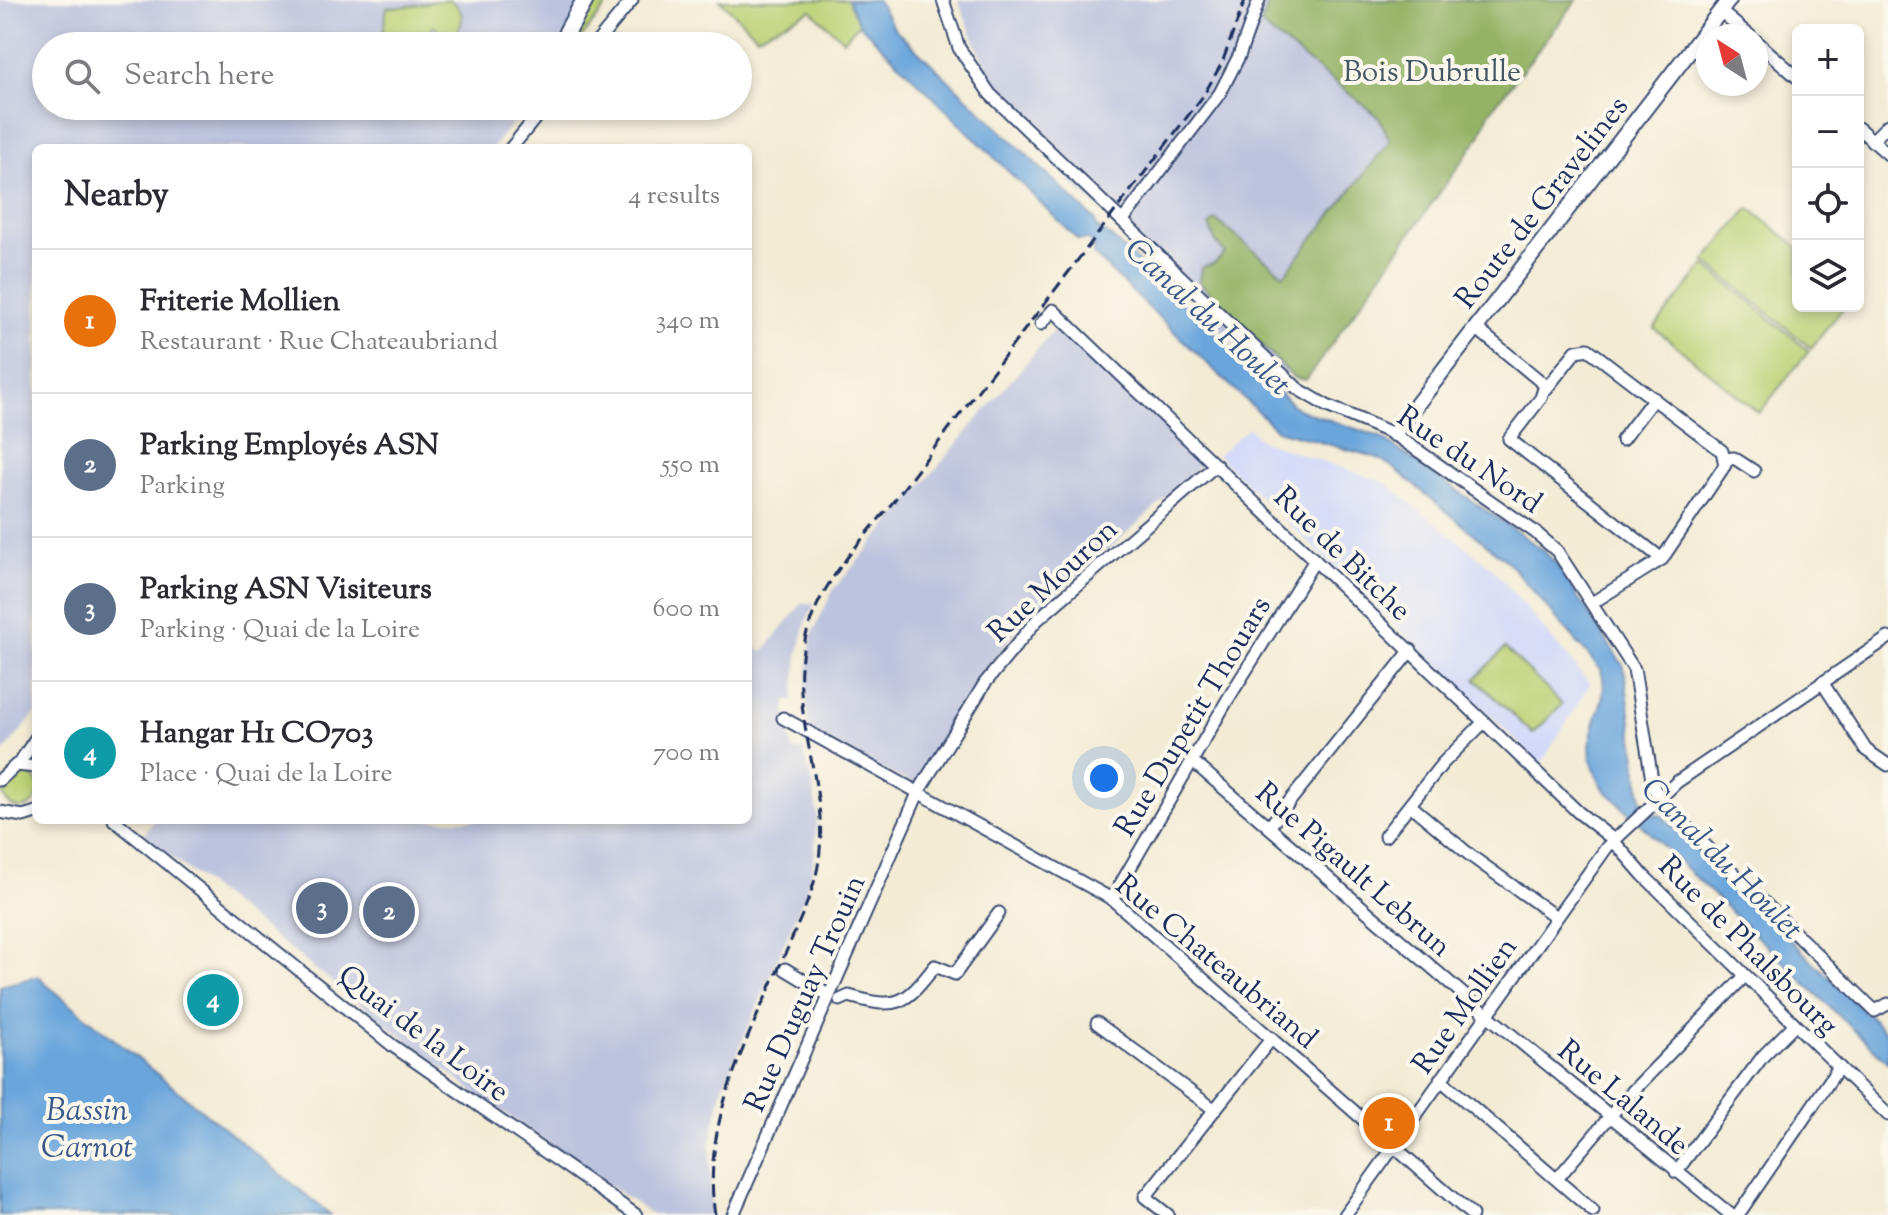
<!DOCTYPE html>
<html lang="en">
<head>
<meta charset="utf-8">
<style>
  body { margin:0; font-family:"Sorts Mill Goudy",serif; background:#f7f7f7; color:#2b2b33 }
  .controls { position:absolute; right:24px; top:24px; display:grid; overflow:hidden; border-radius:12px; box-shadow:0 4px 12px #0003 }
  .controls button { width:72px; height:72px; display:grid; place-items:center; padding:0; border:0; border-bottom:2px solid #e1e1e2; background:#fff; color:#2b2b33; font:40px sans-serif }
  .compass { position:absolute; left:1696px; top:24px; width:72px; height:72px; border-radius:50%; background:#fff; box-shadow:0 4px 12px #0003; rotate:324deg }
  .you { position:absolute; left:1104px; top:778px; width:28px; height:28px; margin:-20px; border:6px solid #fff; border-radius:50%; background:#1a73e8; box-shadow:0 0 0 12px #1a73e833 }
  .badge { display:grid; place-items:center; width:52px; height:52px; border-radius:50%; background:#c8321e; color:#fff; font-size:26px; font-weight:700 }
  .pin { position:absolute; translate:-50% -50%; border:4px solid #fff; box-shadow:0 2px 8px #0006 }
  .list { margin:0; padding:0; list-style:none }
  h2 { display:flex; justify-content:space-between; align-items:center; height:104px; margin:0; padding:0 32px; font-size:34px }
  h2 small { font-size:26px; font-weight:400; color:#7c7c81 }
  .list li { display:grid; grid-template-columns:52px 1fr auto; gap:24px; align-items:center; box-sizing:border-box; height:144px; padding:0 32px; border-top:2px solid #e1e1e2 }
  .list b { display:block; font-size:30px; white-space:nowrap }
  .list p { margin:0; font-size:26px; white-space:nowrap; color:#7c7c81 }
  .list em { font-size:26px; font-style:normal; color:#7c7c81 }
  .icon { flex:none; width:44px; height:44px; fill:none; stroke:currentColor; stroke-width:2; stroke-linecap:round; stroke-linejoin:round }
  .map { position:relative; flex:none; width:1888px; height:1215px; overflow:hidden }
  .search { position:absolute; background:#fff; box-shadow:0 4px 12px #0003; left:32px; top:32px; width:720px; height:88px; display:flex; align-items:center; gap:20px; box-sizing:border-box; padding:0 28px; border-radius:44px; color:#7c7c81; font-size:30px }
  .panel { position:absolute; background:#fff; box-shadow:0 4px 12px #0003; left:32px; top:144px; width:720px; height:680px; border-radius:12px }
  .map>svg:first-child { display:block }
  .built { fill:#d2d9f9 }
  .industrial { fill:#bcc3de }
  .green { fill:#bcd175; stroke:#6c806a; stroke-width:2 }
  .forest { fill:#95b366; stroke:#587162; stroke-width:2 }
  .water { fill:#6ba6dc; stroke:#436a9d; stroke-width:2 }
  .lines { fill:none; stroke-linecap:round; stroke-linejoin:round }
  .minor-casing { stroke:#3b4b70; stroke-width:15 }
  .major-casing { stroke:#3b4b70; stroke-width:18 }
  .highway-casing { stroke:#3b4b70; stroke-width:20 }
  .minor { stroke:#fff; stroke-width:11 }
  .major { stroke:#fff; stroke-width:14 }
  .highway { stroke:#fff; stroke-width:16 }
  .rail { stroke:#1b2f5e; stroke-width:3; stroke-dasharray:12 6; stroke-linecap:butt }
  .labels { text-anchor:middle; stroke-width:8; stroke-linejoin:round; paint-order:stroke }
  .park-label { font-size:30px; fill:#435864; stroke:#fbf7ec }
  .street-label { font-size:30px; fill:#1b2f5e; stroke:#fbf7ec }
  .water-label { font-size:32px; font-style:italic; fill:#37598a; stroke:#fbf7ec }
</style>
</head>
<body>
<div class="map">
<svg width="1888" height="1215" viewBox="0 0 1888 1215">
  <rect width="100%" height="100%" fill="#fbf7ec"/>
  <filter id="ink" filterUnits="userSpaceOnUse"><feTurbulence type="fractalNoise" baseFrequency=".0125" numOctaves="2"/><feDisplacementMap in="SourceGraphic" scale="16" xChannelSelector="R" yChannelSelector="G"/><feConvolveMatrix kernelMatrix="1 2 1 2 8 2 1 2 1" color-interpolation-filters="sRGB"/></filter>
  <filter id="wash" filterUnits="userSpaceOnUse"><feTurbulence type="fractalNoise" baseFrequency=".006" numOctaves="4" result="noise"/><feDisplacementMap in="SourceGraphic" scale="32" xChannelSelector="R" yChannelSelector="G"/><feGaussianBlur stdDeviation="1.8" result="paint"/><feColorMatrix in="noise" values="0 0 0 0 0 0 0 0 0 0 0 0 0 0 0 0 0 1.4 0 .05"/><feComposite in="paint" operator="in"/></filter>
  <g filter="url(#wash)">
    <rect width="100%" height="100%" fill="#f3ebd4"/>
    <polygon class="built" points="1248,428 1262,441 1384,482 1492,568 1590,684 1541,764 1217,455"/>
    <g class="industrial">
      <polygon points="0,0 580,0 588,31 575,46 46,46 46,106 526,106 492,148 36,148 36,713 0,756"/>
      <polygon points="958,0 1574,0 1275,389 1169,271 1071,183 988,74"/>
      <polygon points="1060,323 1204,460 1156,507 1014,632 969,694 916,785 809,736 806,689 812,635 833,590"/>
      <polygon points="803,602 814,605 806,622 798,654 794,700 786,700 785,710 793,751 803,750 813,784 817,815 814,861 804,896 722,1089 710,1146 711,1215 652,1215 470,1089 143,835 155,820 748,820 748,644 763,652"/>
    </g>
    <g class="green">
      <path d="M450 0C469 13 462 25 452 42L434 26 423 39 430 46H381L387 7C410 9 427 0 450 0Z"/>
      <polygon points="589,0 611,0 579,41 574,37"/>
      <polygon points="720,0 848,0 859,24 843,40 811,10 757,36"/>
      <polygon points="1749,208 1798,247 1798,306 1845,306 1811,348 1705,261"/>
      <polygon points="1705,265 1809,351 1759,413 1654,328"/>
      <polygon points="1505,648 1562,704 1533,734 1475,679"/>
      <circle cx="21" cy="790" r="18"/>
    </g>
    <polygon class="forest" points="1270,0 1577,0 1489,113 1480,136 1306,380 1294,378 1199,282 1201,268 1215,263 1225,253 1215,241 1209,225 1216,220 1284,275 1390,141 1379,117 1261,25"/>
    <g class="water">
      <path d="M848 0H877L894 28 1095 220 1097 228 1110 236 1297 409 1380 437 1543 550 1556 564 1624 667 1642 804 1651 814 1661 815 1888 1034V1063L1604 789C1568 732 1615 712 1601 670L1509 563 1394 468 1378 458 1277 430 1094 255V246L1088 240H1078L859 24Z"/>
      <polygon points="39,976 47,985 331,1215 0,1215 0,986"/>
    </g>
  </g>
  <g filter="url(#ink)">
    <g class="lines">
      <defs>
        <g id="minor">
          <polyline points="943,0 959,48 990,94 1298,389 1327,406 1394,434 1535,532 1557,551 1634,669 1653,786 1661,802 1875,1011 1888,1004"/>
          <polyline points="1720,11 1750,36"/>
          <polyline points="1756,41 1798,78"/>
          <polyline points="594,46 632,0"/>
          <polyline points="1858,128 1888,154"/>
          <polyline points="1872,141 1888,125"/>
          <polyline points="511,148 545,106"/>
          <polyline points="1123,220 1220,93 1239,56 1259,0"/>
          <polyline points="1041,324 1053,310 1578,812 1610,837 1643,875 1888,1115"/>
          <polyline points="1476,328 1545,385 1541,398 1509,439 1662,559"/>
          <polyline points="1546,389 1576,351 1588,349 1722,451 1725,465 1662,559 1592,603"/>
          <polyline points="1622,440 1654,398"/>
          <polyline points="1725,459 1734,458 1754,471"/>
          <polyline points="1822,682 1866,750 1888,765"/>
          <polyline points="783,718 1112,899 1472,1215"/>
          <polyline points="1191,760 1486,1014 1731,1215"/>
          <polyline points="18,765 36,738"/>
          <polyline points="0,780 16,765 36,767"/>
          <polyline points="1410,805 1471,856 1556,917"/>
          <polyline points="0,812 23,816 36,812"/>
          <polyline points="114,820 393,1046 636,1215"/>
          <polyline points="1269,827 1411,650"/>
          <polyline points="1385,836 1442,764 1484,722"/>
          <polyline points="1112,899 1228,699 1315,560"/>
          <polyline points="785,969 828,995"/>
          <path d="M840 1000 849 996C897 1010 905 1005 935 966L955 974 999 913"/>
          <polyline points="1097,1023 1215,1110"/>
          <polyline points="1440,1079 1593,1211"/>
          <polyline points="1676,1172 1763,1056 1794,1025"/>
          <polyline points="1557,1179 1623,1101 1745,976"/>
          <polyline points="733,1215 919,791 985,683 1037,620 1216,465"/>
          <polyline points="1168,1215 1145,1197 1272,1038"/>
          <polyline points="1345,1215 1607,847 1677,782 1888,638"/>
          <polyline points="1738,1215 1839,1067"/>
        </g>
        <polyline id="major" points="1394,434 1729,0"/>
        <polyline id="highway" points="567,32 585,0"/>
      </defs>
      <use href="#minor" class="minor-casing"/>
      <use href="#major" class="major-casing"/>
      <use href="#highway" class="highway-casing"/>
      <use href="#minor" class="minor"/>
      <use href="#major" class="major"/>
      <use href="#highway" class="highway"/>
      <path class="rail" d="M715 1215C700 1119 752 1031 789 945 800 919 813 893 818 866 832 785 784 712 807 632 822 580 860 543 893 502L1203 96 1222 63 1245 0"/>
    </g>
  </g>
  <g class="labels">
    <g class="park-label">
      <text x="1432" y="81">Bois Dubrulle</text>
    </g>
    <g class="street-label">
      <text transform="translate(1541 202) rotate(-52)" y="10">Route de Gravelines</text>
      <text transform="translate(1470 459) rotate(34)" y="10">Rue du Nord</text>
      <text transform="translate(1343 553) rotate(44)" y="10">Rue de Bitche</text>
      <text transform="translate(1052 580) rotate(-43)" y="10">Rue Mouron</text>
      <text transform="translate(1192 716) rotate(-59)" y="10">Rue Dupetit Thouars</text>
      <text transform="translate(1354 869) rotate(41)" y="10">Rue Pigault Lebrun</text>
      <text transform="translate(1749 945) rotate(45)" y="10">Rue de Phalsbourg</text>
      <text transform="translate(1217 961) rotate(40)" y="10">Rue Chateaubriand</text>
      <text transform="translate(804 993) rotate(-66)" y="10">Rue Duguay Trouin</text>
      <text transform="translate(1464 1005) rotate(-55)" y="10">Rue Mollien</text>
      <text transform="translate(424 1033) rotate(37)" y="10">Quai de la Loire</text>
      <text transform="translate(1624 1097) rotate(40)" y="10">Rue Lalande</text>
    </g>
    <g class="water-label">
      <text transform="translate(1209 316) rotate(43)" y="11">Canal du Houlet</text>
      <text transform="translate(1723 858) rotate(45)" y="11">Canal du Houlet</text>
      <text x="87" y="1120">Bassin<tspan x="87" dy="37">Carnot</tspan></text>
    </g>
  </g>
</svg>
<div class="controls">
<button>+</button>
<button>−</button>
<button><svg class="icon" aria-label="locate" viewBox="0 0 24 24"><circle cx="12" cy="12" r="6"/><path d="M12 2v4M12 18v4M2 12h4M18 12h4"/></svg></button>
<button><svg class="icon" aria-label="layers" viewBox="0 0 24 24"><path d="M12 4l9 5-9 5-9-5zM3 14l9 5 9-5"/></svg></button>
</div>
<svg class="compass" viewBox="-18 -18 36 36"><path d="M0-13l5 13h-10z" fill="#e53935"/><path d="M0 13l5-13h-10z" fill="#7c7c81"/></svg>
<div class="you"></div>
<div class="pin badge" style="left:1389px;top:1123px;background:#e8710a">1</div>
<div class="pin badge" style="left:389px;top:912px;background:#5c6f8a">2</div>
<div class="pin badge" style="left:322px;top:908px;background:#5c6f8a">3</div>
<div class="pin badge" style="left:213px;top:1000px;background:#0f9aa8">4</div>
<div class="search"><svg class="icon" aria-label="search" viewBox="0 0 24 24"><circle cx="10" cy="10" r="6"/><path d="M15 15l6 6"/></svg>Search here</div>
<section class="panel">
<h2>Nearby<small>4 results</small></h2>
<ul class="list">
<li><span class="badge" style="background:#e8710a">1</span><div><b>Friterie Mollien</b><p>Restaurant · Rue Chateaubriand</p></div><em>340 m</em></li>
<li><span class="badge" style="background:#5c6f8a">2</span><div><b>Parking Employés ASN</b><p>Parking</p></div><em>550 m</em></li>
<li><span class="badge" style="background:#5c6f8a">3</span><div><b>Parking ASN Visiteurs</b><p>Parking · Quai de la Loire</p></div><em>600 m</em></li>
<li><span class="badge" style="background:#0f9aa8">4</span><div><b>Hangar H1 CO703</b><p>Place · Quai de la Loire</p></div><em>700 m</em></li>
</ul>
</section>
</div>
</body>
</html>
